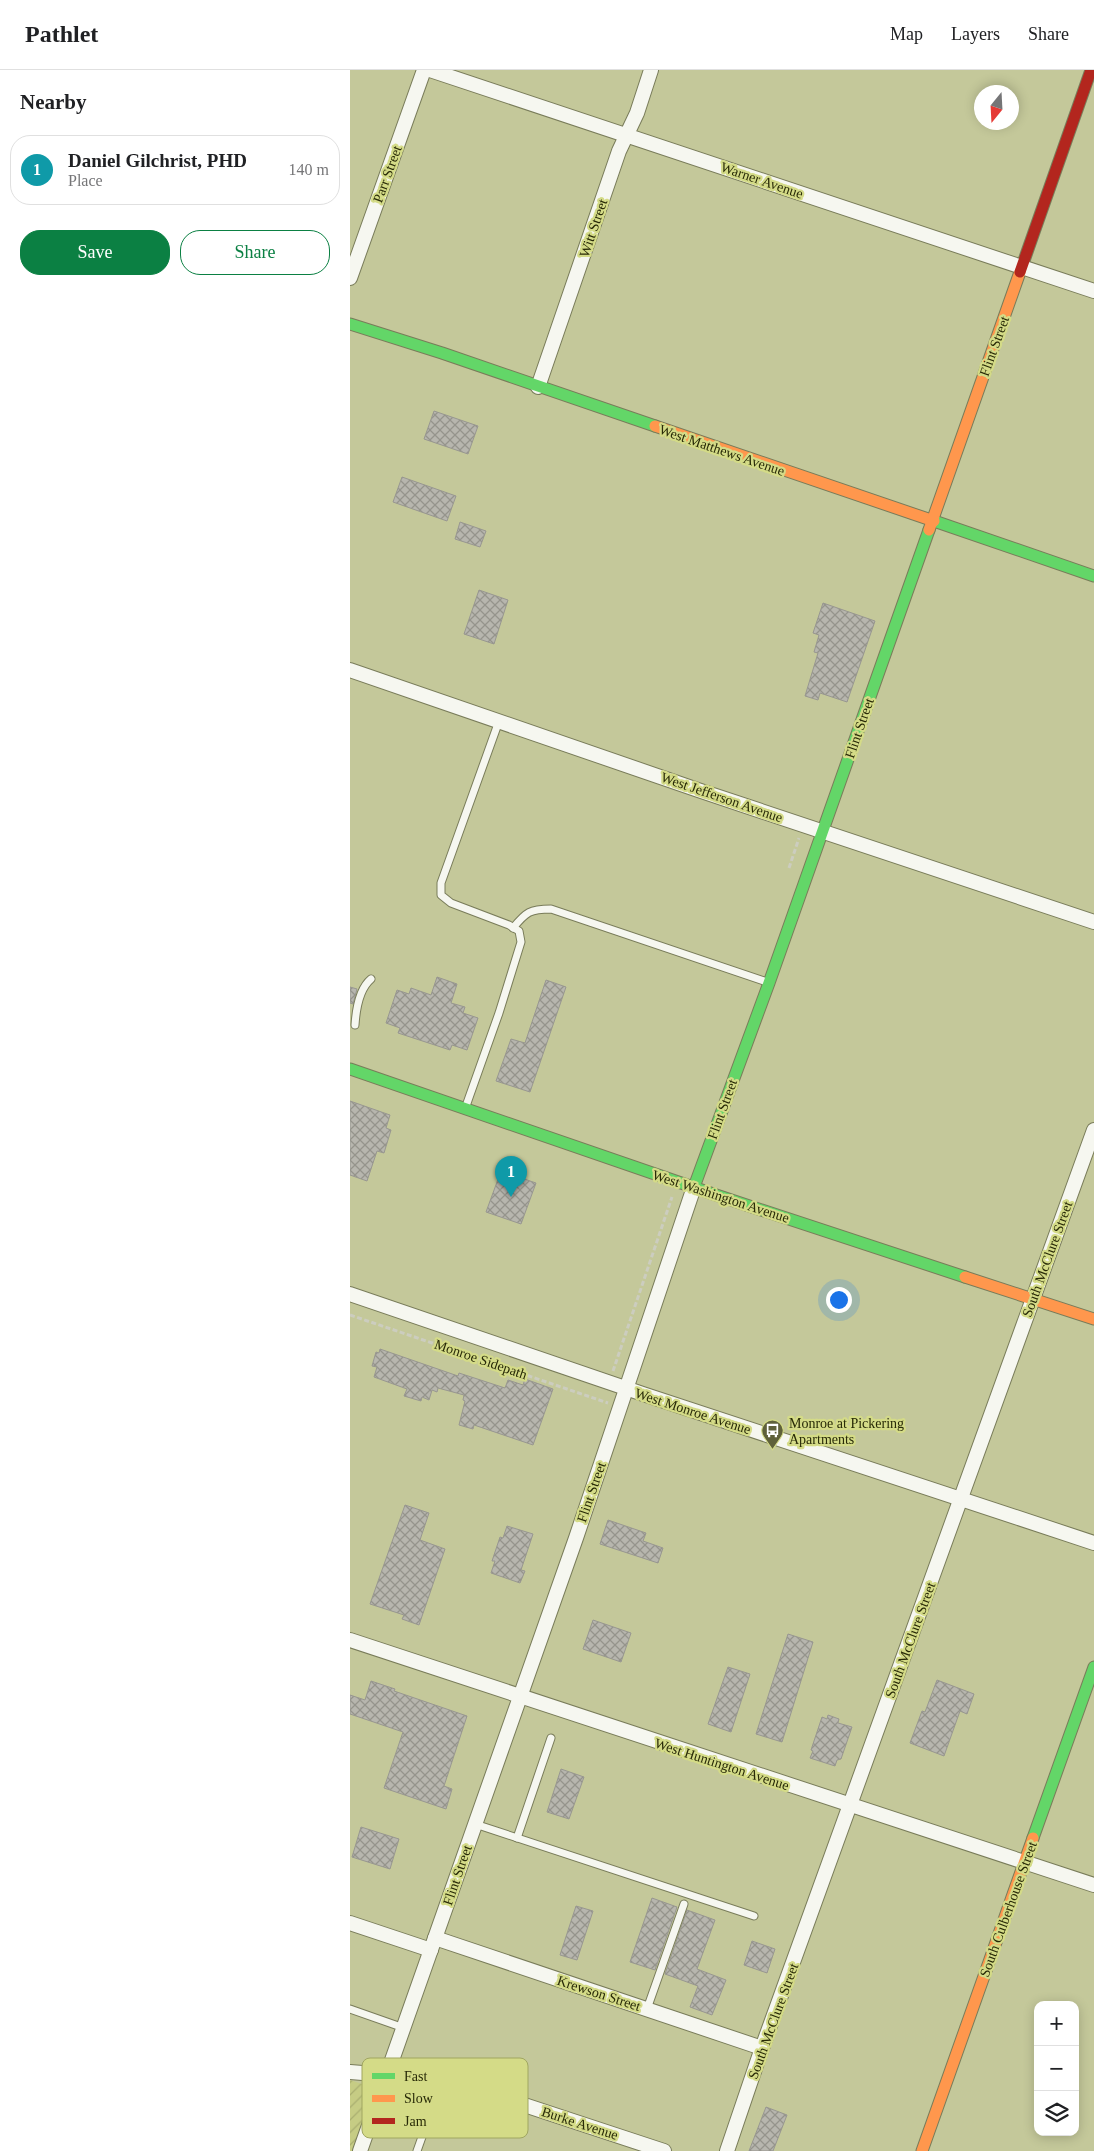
<!DOCTYPE html>
<html lang="en">
<head>
<meta charset="utf-8">
<style>
  body { margin:0; font-family:Georgia,serif; background:#f6f6f6; color:#202124 }
  .controls { position:absolute; right:15px; bottom:15px; display:grid; overflow:hidden; border-radius:10px; box-shadow:0 2px 12px #0003 }
  .controls button { width:45px; height:45px; display:grid; place-items:center; padding:0; border:0; border-bottom:1px solid #e0e0e0; background:#fff; color:#202124; font:25px sans-serif }
  .compass { position:absolute; left:624px; top:15px; width:45px; height:45px; border-radius:50%; background:#fff; box-shadow:0 2px 12px #0003; rotate:198deg }
  .you { position:absolute; left:488px; top:1229px; width:18px; height:18px; margin:-12px; border:4px solid #fff; border-radius:50%; background:#1a73e8; box-shadow:0 0 0 8px #1a73e833 }
  .badge { display:grid; place-items:center; width:32px; height:32px; border-radius:50%; background:#0b8043; color:#fff; font-size:16px; font-weight:700 }
  .pin { position:absolute; translate:-50% -41px; filter:drop-shadow(0 1px 2px #0008) }
  .pin::after { content:''; position:absolute; top:26px; width:18px; height:15px; background:inherit; clip-path:polygon(0 0,100% 0,50% 100%) }
  .list { margin:0; padding:0; list-style:none }
  h2 { display:flex; justify-content:space-between; align-items:center; height:65px; margin:0; padding:0 20px; font-size:21px }
  h2 small { font-size:16px; font-weight:400; color:#757577 }
  .list li { display:grid; grid-template-columns:32px 1fr auto; gap:15px; align-items:center; box-sizing:border-box; height:70px; margin:0 10px 10px; padding:0 10px; border:1px solid #e0e0e0; border-radius:20px }
  .list b { display:block; font-size:19px; white-space:nowrap }
  .list p { margin:0; font-size:16px; white-space:nowrap; color:#757577 }
  .list em { font-size:16px; font-style:normal; color:#757577 }
  .actions { display:flex; gap:10px; padding:15px 20px }
  .actions a { flex:1; padding:11px 0; border:1px solid #0b8043; border-radius:20px; text-align:center; font-size:18px; color:#0b8043 }
  .actions .main { background:#0b8043; color:#fff }
  .icon { flex:none; width:28px; height:28px; fill:none; stroke:currentColor; stroke-width:2; stroke-linecap:round; stroke-linejoin:round }
  .map { position:relative; flex:none; width:744px; height:2081px; overflow:hidden }
  header { display:flex; align-items:center; gap:30px; box-sizing:border-box; height:70px; padding:0 25px; background:#fff; border-bottom:1px solid #e0e0e0 }
  header strong { font-size:24px }
  nav { display:flex; gap:28px; margin-inline-start:auto; font-size:18px }
  main { display:flex }
  aside { flex:1; background:#fff }
  .map>svg:first-child { display:block }
  .industrial { fill:url(#industrial-furrows) }
  .building { fill:url(#building-cross-hatch); stroke:#989790 }
  .lines { fill:none; stroke-linecap:round; stroke-linejoin:round }
  .lane-casing { stroke:#797c5a; stroke-width:9 }
  .street-casing { stroke:#797c5a; stroke-width:16 }
  .fast-casing { stroke:#797c5a; stroke-width:13 }
  .slow-casing { stroke:#797c5a; stroke-width:13 }
  .jam-casing { stroke:#797c5a; stroke-width:13 }
  .path { stroke:#cccdbf; stroke-width:3; stroke-dasharray:5 2.5; stroke-linecap:butt }
  .lane { stroke:#f6f7f0; stroke-width:7 }
  .street { stroke:#f6f7f0; stroke-width:14 }
  .fast { stroke:#63d668; stroke-width:11 }
  .slow { stroke:#ff974d; stroke-width:11 }
  .jam { stroke:#b3261e; stroke-width:11 }
  .labels { text-anchor:middle; stroke-width:4.5; stroke-linejoin:round; paint-order:stroke }
  .street-label { font-size:14px; fill:#282a07; stroke:#d4db87 }
  .poi-label { font-size:14px; fill:#282a07; stroke:#d4db87; text-anchor:start }
  .key { fill:#d4db87; stroke:#a0a661; stroke-width:1 }
  .key-label { font-size:14px; fill:#282a07 }
</style>
</head>
<body>
<header>
<strong>Pathlet</strong>
<nav><a>Map</a><a>Layers</a><a>Share</a></nav>
</header>
<main>
<aside>
<h2>Nearby<small></small></h2>
<ul class="list">
<li><span class="badge" style="background:#0f9aa8">1</span><div><b>Daniel Gilchrist, PHD</b><p>Place</p></div><em>140 m</em></li>
</ul>
<div class="actions"><a class="main">Save</a><a>Share</a></div>
</aside>
<div class="map">
<svg width="744" height="2081" viewBox="0 0 744 2081">
  <defs>
    <pattern id="industrial-furrows" width="10" height="10" patternUnits="userSpaceOnUse" patternTransform="scale(1.25)"><rect width="10" height="10" fill="#c6cc84"/><path d="M-1 1l2-2M0 10L10 0M9 11l2-2" fill="none" stroke="#aaaf70"/></pattern>
    <pattern id="building-cross-hatch" width="8" height="8" patternUnits="userSpaceOnUse" patternTransform="scale(1.25)"><rect width="8" height="8" fill="#b7b6ae"/><path d="M0 0l8 8M0 8l8-8" fill="none" stroke="#95948c"/></pattern>
  </defs>
  <rect width="100%" height="100%" fill="#c4c89a"/>
  <polygon class="industrial" points="0,2010 24,2018 3,2081 0,2081"/>
  <g class="building">
    <polygon points="84,341 128,356 118,384 74,369"/>
    <polygon points="52,407 106,426 97,451 43,432"/>
    <polygon points="110,452 136,461 130,477 105,469"/>
    <polygon points="129,520 158,530 144,574 114,564"/>
    <polygon points="473,533 525,551 497,632 470,623 468,630 455,626 468,583 464,582 469,565 463,563"/>
    <polygon points="87,907 107,914 101,933 115,937 113,943 128,948 117,980 102,975 100,980 48,963 50,958 36,953 47,920 59,924 61,918 81,925"/>
    <polygon points="196,910 216,917 180,1022 146,1011 161,969 175,973"/>
    <polygon points="0,917 7,919 3,934 0,933"/>
    <polygon points="0,1031 40,1045 36,1058 41,1060 34,1083 27,1081 17,1111 0,1105"/>
    <polygon points="151,1101 186,1113 171,1154 136,1142"/>
    <polygon points="30,1279 108,1306 109,1303 155,1318 158,1310 173,1315 175,1309 203,1319 183,1375 124,1355 123,1359 109,1355 115,1331 113,1330 114,1325 88,1318 87,1322 82,1320 79,1330 72,1327 71,1331 54,1326 57,1319 24,1307 27,1297 22,1296 26,1282 29,1283"/>
    <polygon points="55,1435 79,1443 70,1470 95,1479 69,1555 52,1549 54,1545 20,1534"/>
    <polygon points="258,1450 296,1463 293,1471 313,1478 308,1493 250,1474"/>
    <polygon points="157,1456 183,1464 171,1500 175,1501 170,1513 141,1503 145,1491 142,1491 150,1467 153,1468"/>
    <polygon points="243,1550 281,1563 271,1592 233,1579"/>
    <polygon points="438,1564 463,1572 432,1672 406,1664"/>
    <polygon points="378,1597 400,1604 381,1662 358,1654"/>
    <polygon points="587,1610 624,1624 617,1644 610,1641 594,1686 560,1673 572,1641 575,1642"/>
    <polygon points="21,1611 45,1619 44,1621 117,1646 94,1716 102,1719 96,1739 34,1718 53,1662 0,1644 0,1625 15,1630"/>
    <polygon points="478,1645 489,1649 488,1653 502,1657 491,1689 487,1690 485,1696 460,1688 463,1681 461,1680 472,1647 477,1649"/>
    <polygon points="211,1699 234,1707 219,1749 197,1742"/>
    <polygon points="11,1757 49,1769 40,1799 2,1787"/>
    <polygon points="302,1828 327,1837 305,1900 280,1892"/>
    <polygon points="226,1836 243,1841 227,1890 210,1885"/>
    <polygon points="337,1840 365,1850 347,1899 376,1910 362,1945 340,1937 348,1916 315,1904"/>
    <polygon points="402,1871 425,1879 417,1903 394,1895"/>
    <polygon points="416,2037 437,2045 423,2081 399,2081"/>
  </g>
  <g class="lines">
    <defs>
      <g id="lane">
        <path d="M163 858C176 842 180 839 201 839L417 912"/>
        <path d="M5 955C6 940 9 919 21 909"/>
        <polyline points="116,1036 149,943 171,872 169,861 159,855 101,833 91,825 91,813 149,651"/>
        <polyline points="125,1754 404,1846"/>
        <polyline points="167,1768 201,1668"/>
        <polyline points="0,1939 54,1958"/>
        <polyline points="297,1939 334,1834"/>
        <polyline points="67,2081 93,2008"/>
      </g>
      <g id="street">
        <polyline points="80,0 744,221"/>
        <polyline points="0,208 74,0"/>
        <polyline points="188,317 269,81 287,43 301,0"/>
        <polyline points="0,600 348,720 744,852"/>
        <polyline points="0,1224 293,1324 744,1473"/>
        <polyline points="0,1570 744,1815"/>
        <polyline points="0,1853 81,1880"/>
        <polyline points="85,1868 412,1978"/>
        <polyline points="0,2002 37,2005 78,2005 89,2007 314,2081"/>
        <polyline points="10,2081 226,1468 344,1117"/>
        <polyline points="377,2081 412,1978 744,1060"/>
      </g>
      <g id="fast">
        <polyline points="0,254 92,283 305,356"/>
        <polyline points="584,451 744,506"/>
        <polyline points="0,999 366,1125 615,1207"/>
        <polyline points="344,1117 419,913 579,460"/>
        <polyline points="683,1768 744,1597"/>
      </g>
      <g id="slow">
        <polyline points="305,356 584,451"/>
        <polyline points="579,460 670,202"/>
        <polyline points="615,1207 744,1249"/>
        <polyline points="572,2081 683,1768"/>
      </g>
      <polyline id="jam" points="670,202 741,0"/>
    </defs>
    <use href="#lane" class="lane-casing"/>
    <use href="#street" class="street-casing"/>
    <use href="#fast" class="fast-casing"/>
    <use href="#slow" class="slow-casing"/>
    <use href="#jam" class="jam-casing"/>
    <g class="path">
      <polyline points="439,798 449,768"/>
      <polyline points="0,1245 258,1333"/>
      <polyline points="263,1301 322,1127"/>
    </g>
    <use href="#lane" class="lane"/>
    <use href="#street" class="street"/>
    <use href="#fast" class="fast"/>
    <use href="#slow" class="slow"/>
    <use href="#jam" class="jam"/>
  </g>
  <defs>
    <symbol id="bus-pin" viewBox="-11 -11 22 30"><path d="M0 17L-7.5 6A9.5 9.5 0 1 1 7.5 6Z" fill="#5f613a" stroke="#d4db87"/><path d="M-5-6H5V4H4V6H2V4H-2V6H-4V4H-5ZM-3.5-4V0h7V-4ZM-3.5 1.2v1.5H-2V1.2ZM2 1.2v1.5H3.5V1.2Z" fill="#fff"/></symbol>
  </defs>
  <g fill-rule="evenodd">
    <use href="#bus-pin" x="410" y="1348" width="25" height="34"/>
  </g>
  <g class="labels">
    <g class="street-label">
      <text transform="translate(37 104) rotate(-70)" y="5">Parr Street</text>
      <text transform="translate(412 110) rotate(19)" y="5">Warner Avenue</text>
      <text transform="translate(243 158) rotate(-71)" y="5">Witt Street</text>
      <text transform="translate(644 276) rotate(-70)" y="5">Flint Street</text>
      <text transform="translate(372 380) rotate(19)" y="5">West Matthews Avenue</text>
      <text transform="translate(509 658) rotate(-71)" y="5">Flint Street</text>
      <text transform="translate(372 727) rotate(19)" y="5">West Jefferson Avenue</text>
      <text transform="translate(372 1039) rotate(-70)" y="5">Flint Street</text>
      <text transform="translate(371 1126) rotate(18)" y="5">West Washington Avenue</text>
      <text transform="translate(697 1189) rotate(-70)" y="5">South McClure Street</text>
      <text transform="translate(131 1289) rotate(19)" y="5">Monroe Sidepath</text>
      <text transform="translate(343 1341) rotate(18)" y="5">West Monroe Avenue</text>
      <text transform="translate(241 1422) rotate(-71)" y="5">Flint Street</text>
      <text transform="translate(560 1570) rotate(-70)" y="5">South McClure Street</text>
      <text transform="translate(372 1694) rotate(18)" y="5">West Huntington Avenue</text>
      <text transform="translate(107 1805) rotate(-71)" y="5">Flint Street</text>
      <text transform="translate(658 1839) rotate(-70)" y="5">South Culberhouse Street</text>
      <text transform="translate(249 1923) rotate(18)" y="5">Krewson Street</text>
      <text transform="translate(423 1951) rotate(-70)" y="5">South McClure Street</text>
      <text transform="translate(230 2053) rotate(18)" y="5">Burke Avenue</text>
    </g>
    <g class="poi-label">
      <text x="439" y="1358">Monroe at Pickering<tspan x="439" dy="16">Apartments</tspan></text>
    </g>
  </g>
  <rect x="12" y="1988" width="166" height="80" rx="8" class="key"/>
  <rect x="22" y="2003" width="23" height="6" fill="#63d668"/>
  <rect x="22" y="2025" width="23" height="7" fill="#ff974d"/>
  <rect x="22" y="2048" width="23" height="6" fill="#b3261e"/>
  <g class="key-label">
    <text x="54" y="2011">Fast</text>
    <text x="54" y="2033">Slow</text>
    <text x="54" y="2056">Jam</text>
  </g>
</svg>
<div class="controls">
<button>+</button>
<button>−</button>
<button><svg class="icon" aria-label="layers" viewBox="0 0 24 24"><path d="M12 4l9 5-9 5-9-5zM3 14l9 5 9-5"/></svg></button>
</div>
<svg class="compass" viewBox="-18 -18 36 36"><path d="M0-13l5 13h-10z" fill="#e53935"/><path d="M0 13l5-13h-10z" fill="#757577"/></svg>
<div class="you"></div>
<div class="pin badge" style="left:161px;top:1127px;background:#0f9aa8">1</div>
</div>
</main>
</body>
</html>
